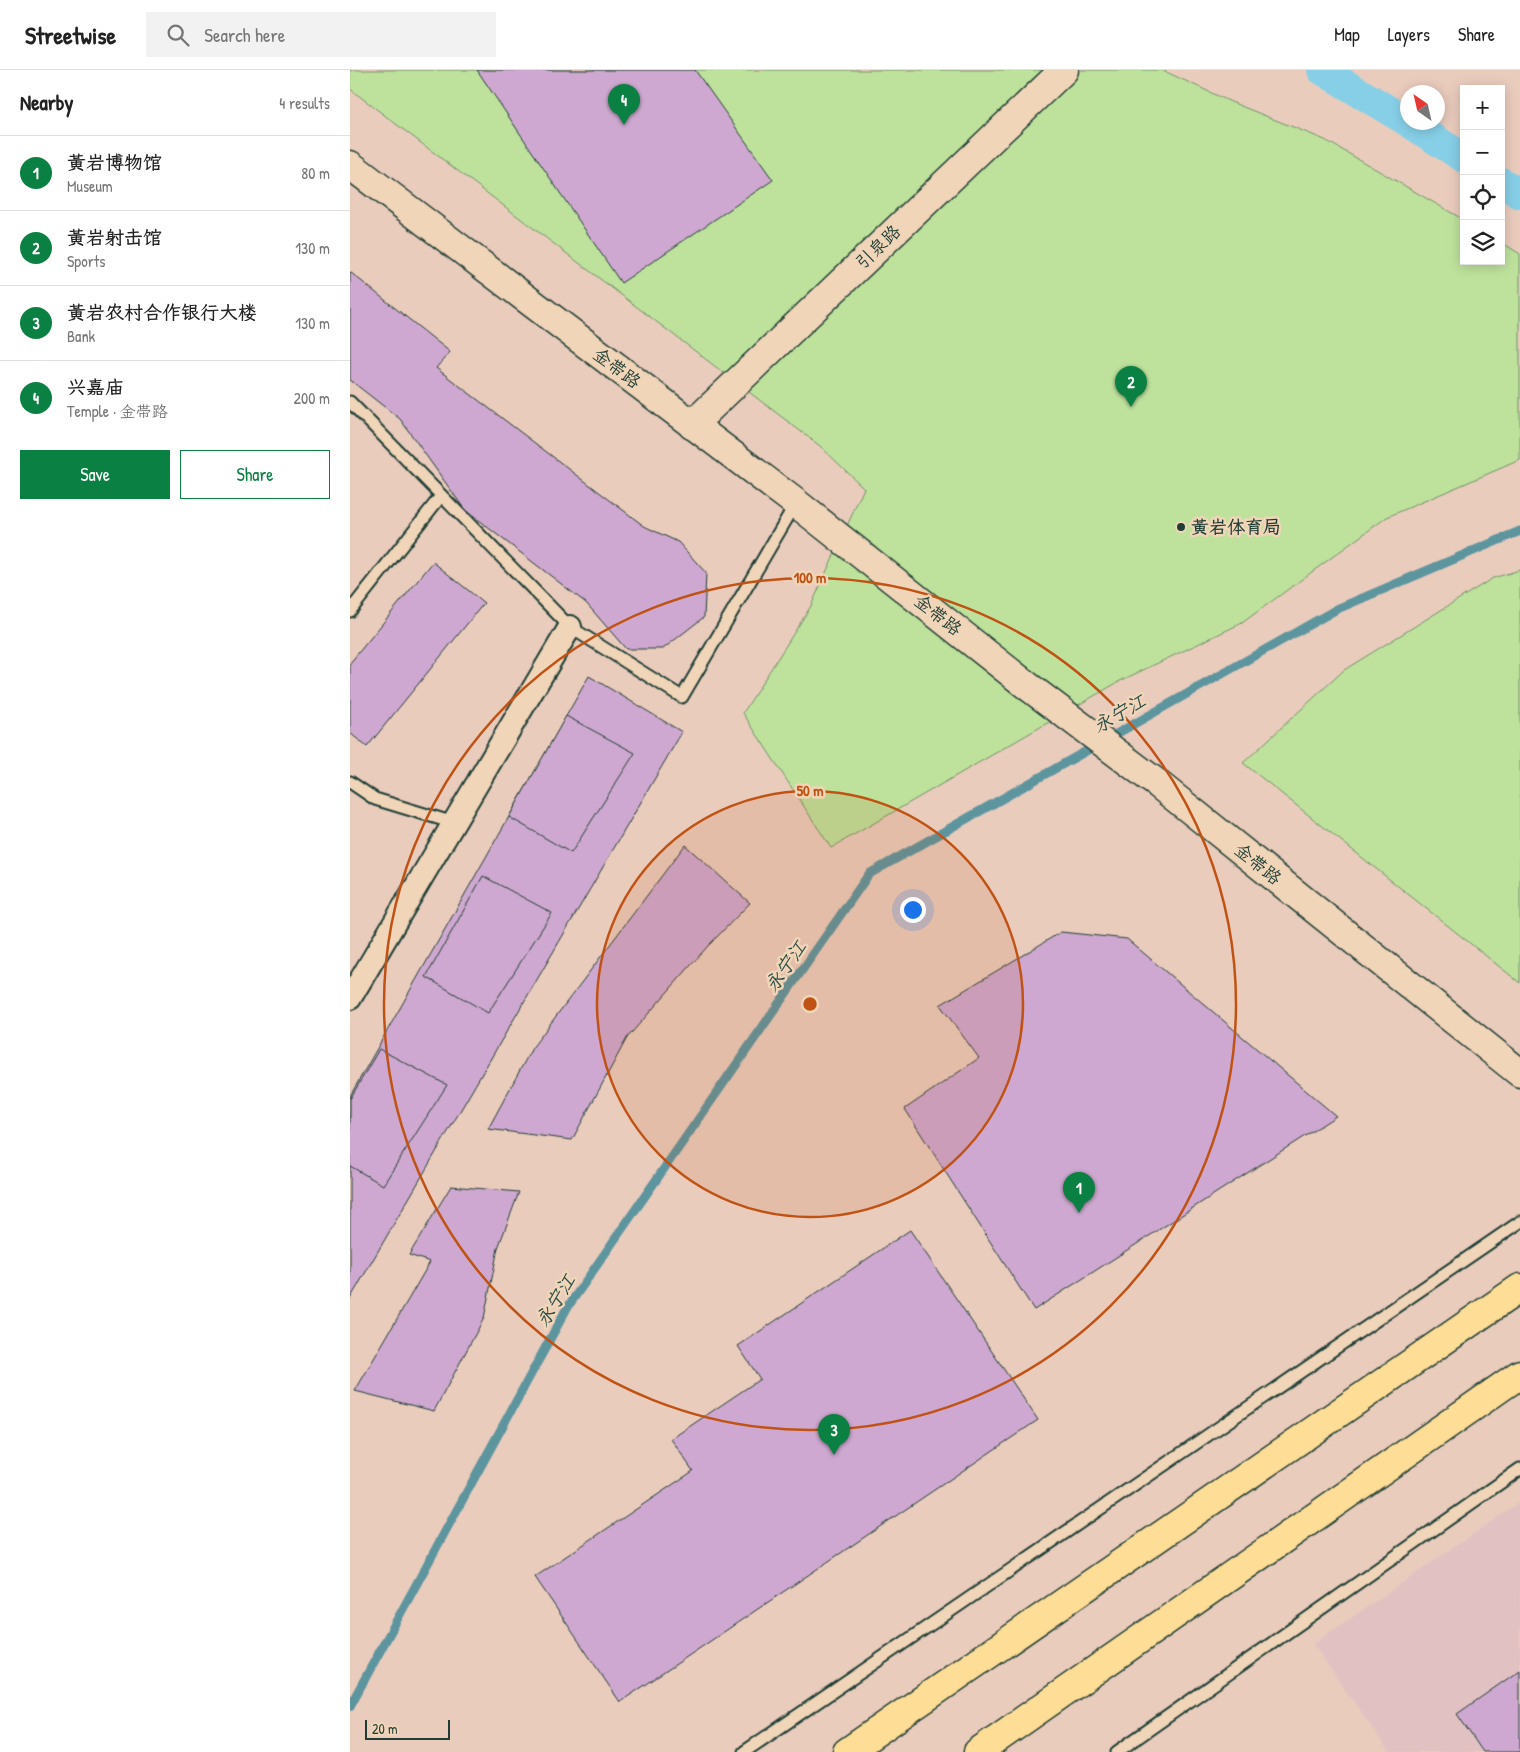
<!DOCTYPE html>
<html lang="en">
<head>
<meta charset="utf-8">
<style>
  body { margin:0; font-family:"Patrick Hand","LXGW WenKai TC",sans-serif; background:#f2f2f2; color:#222 }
  .controls { position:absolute; right:15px; top:15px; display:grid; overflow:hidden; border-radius:0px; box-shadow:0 2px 12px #0003 }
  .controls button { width:45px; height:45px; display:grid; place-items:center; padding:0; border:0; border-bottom:1px solid #e0e0e0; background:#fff; color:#222; font:25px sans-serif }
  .compass { position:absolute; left:1050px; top:15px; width:45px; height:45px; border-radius:50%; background:#fff; box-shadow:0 2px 12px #0003; rotate:326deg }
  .scale { position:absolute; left:15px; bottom:12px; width:85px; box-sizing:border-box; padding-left:5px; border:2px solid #1f3d34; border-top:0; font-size:14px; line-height:18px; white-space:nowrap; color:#1f3d34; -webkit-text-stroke:4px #f1d5b8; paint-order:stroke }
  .you { position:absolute; left:562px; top:839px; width:18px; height:18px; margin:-12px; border:4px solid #fff; border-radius:50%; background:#1a73e8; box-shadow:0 0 0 8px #1a73e833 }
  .badge { display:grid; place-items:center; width:32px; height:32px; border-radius:50%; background:#0b8043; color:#fff; font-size:16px; font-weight:700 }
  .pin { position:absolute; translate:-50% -41px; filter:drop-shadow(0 1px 2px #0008) }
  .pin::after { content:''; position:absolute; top:26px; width:18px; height:15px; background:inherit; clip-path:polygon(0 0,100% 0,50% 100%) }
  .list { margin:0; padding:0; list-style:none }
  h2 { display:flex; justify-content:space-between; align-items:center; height:65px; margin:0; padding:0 20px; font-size:21px }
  h2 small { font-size:16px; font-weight:400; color:#767676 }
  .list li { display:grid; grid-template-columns:32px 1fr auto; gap:15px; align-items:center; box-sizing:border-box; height:75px; padding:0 20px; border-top:1px solid #e0e0e0 }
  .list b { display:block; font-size:19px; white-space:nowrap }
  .list p { margin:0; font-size:16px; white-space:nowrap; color:#767676 }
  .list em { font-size:16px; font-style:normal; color:#767676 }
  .actions { display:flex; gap:10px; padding:15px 20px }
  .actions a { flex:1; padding:11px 0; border:1px solid #0b8043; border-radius:0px; text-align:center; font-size:18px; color:#0b8043 }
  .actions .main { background:#0b8043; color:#fff }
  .icon { flex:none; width:28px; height:28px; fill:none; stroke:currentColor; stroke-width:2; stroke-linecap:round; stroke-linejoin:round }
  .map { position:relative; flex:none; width:1170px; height:1682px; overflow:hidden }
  header { display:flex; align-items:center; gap:30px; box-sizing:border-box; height:70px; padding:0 25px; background:#fff; border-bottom:1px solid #e0e0e0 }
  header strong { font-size:24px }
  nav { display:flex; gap:28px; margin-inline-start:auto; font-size:18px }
  .search { width:350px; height:45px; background:#f2f2f2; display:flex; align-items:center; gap:12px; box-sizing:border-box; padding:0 18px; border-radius:0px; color:#767676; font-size:19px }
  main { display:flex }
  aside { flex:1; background:#fff }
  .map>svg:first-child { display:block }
  .built { fill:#e2c1c3 }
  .green { fill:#bee29c; stroke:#6e9068 }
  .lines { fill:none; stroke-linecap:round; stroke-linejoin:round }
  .stream { stroke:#5d959f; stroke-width:9 }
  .canal { stroke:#86cfe7; stroke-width:30 }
  .building { fill:#cea8d0; stroke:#1f3d34 }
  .service-casing { stroke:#1f3d34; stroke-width:15 }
  .minor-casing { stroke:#1f3d34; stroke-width:26 }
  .tertiary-casing { stroke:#1f3d34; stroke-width:31 }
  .secondary-casing { stroke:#1f3d34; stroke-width:31 }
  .trunk-casing { stroke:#1f3d34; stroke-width:31 }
  .service { stroke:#f1d5b8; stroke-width:11 }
  .minor { stroke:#f1d5b8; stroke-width:22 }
  .tertiary { stroke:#f1d5b8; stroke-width:28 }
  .secondary { stroke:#f1d5b8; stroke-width:28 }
  .trunk { stroke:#fedd96; stroke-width:28 }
  .ring { fill:none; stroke:#c05314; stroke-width:2.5 }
  .poi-dot { fill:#1f3d34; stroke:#f1d5b8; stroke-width:2 }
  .labels { text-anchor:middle; stroke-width:5; stroke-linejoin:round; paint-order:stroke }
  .street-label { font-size:18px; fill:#1f3d34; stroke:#f1d5b8 }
  .poi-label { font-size:18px; font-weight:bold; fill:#1f3d34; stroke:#f1d5b8; text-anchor:start }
  .water-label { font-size:19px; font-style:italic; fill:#294c46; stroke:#f1d5b8 }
  .centre { fill:#c05314; stroke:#f1d5b8; stroke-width:2.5 }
  .ring-label { font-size:15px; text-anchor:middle; font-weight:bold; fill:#c05314; stroke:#f1d5b8; stroke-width:5; stroke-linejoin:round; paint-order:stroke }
</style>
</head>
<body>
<header>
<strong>Streetwise</strong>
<div class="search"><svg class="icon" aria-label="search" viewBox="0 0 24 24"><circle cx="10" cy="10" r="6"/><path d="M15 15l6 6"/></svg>Search here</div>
<nav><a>Map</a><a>Layers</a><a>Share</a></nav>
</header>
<main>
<aside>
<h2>Nearby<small>4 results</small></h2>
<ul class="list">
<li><span class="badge">1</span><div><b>黄岩博物馆</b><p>Museum</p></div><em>80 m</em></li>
<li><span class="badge">2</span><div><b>黄岩射击馆</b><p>Sports</p></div><em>130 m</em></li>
<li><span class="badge">3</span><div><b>黄岩农村合作银行大楼</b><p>Bank</p></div><em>130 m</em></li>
<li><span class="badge">4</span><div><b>兴嘉庙</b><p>Temple · 金带路</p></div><em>200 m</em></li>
</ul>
<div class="actions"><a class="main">Save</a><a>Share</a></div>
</aside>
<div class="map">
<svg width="1170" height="1682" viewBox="0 0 1170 1682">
  <rect width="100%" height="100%" fill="#eaccbd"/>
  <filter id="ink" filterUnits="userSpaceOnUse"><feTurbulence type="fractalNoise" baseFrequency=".02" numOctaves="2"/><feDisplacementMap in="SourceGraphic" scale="10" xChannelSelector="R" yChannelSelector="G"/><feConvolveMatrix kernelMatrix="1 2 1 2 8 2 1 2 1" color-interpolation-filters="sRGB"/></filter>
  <g filter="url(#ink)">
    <polygon class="built" points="1170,1432 1170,1682 1039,1682 963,1574"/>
    <g class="green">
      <polygon points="0,0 812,0 881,32 975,70 1114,150 1114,191 1151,191 1151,172 1170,184 1170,390 1037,447 892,553 770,611 481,778 393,643 461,536 514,418 470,376 0,19"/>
      <polygon points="1170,500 1170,913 893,693 994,600 1143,508"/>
    </g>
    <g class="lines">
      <polyline class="stream" points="0,1636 217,1238 519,804 987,539 1170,461"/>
      <g class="canal">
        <polyline points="972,0 1058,52"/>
        <polyline points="1058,52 1114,88"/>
        <polyline points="1151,112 1170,124"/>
      </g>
    </g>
    <g class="building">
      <polygon points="127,0 345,0 423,110 271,213"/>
      <polygon points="0,202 100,282 86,298 294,456 328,472 356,503 354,547 313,579 276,579 236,533 115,440 50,349 0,310"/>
      <polygon points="83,492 134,533 17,677 0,663 0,593"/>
      <polygon points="239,606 332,662 0,1229 0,1026"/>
      <polygon points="216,646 285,683 221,783 159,747"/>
      <polygon points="335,775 400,833 357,877 277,968 222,1070 138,1059 182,978"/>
      <polygon points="133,806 202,843 138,943 76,907"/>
      <polygon points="711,862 777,869 986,1046 684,1240 555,1039 629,988 590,935"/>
      <polygon points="29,979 97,1015 33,1115 0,1096 0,1029"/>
      <polygon points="101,1116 169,1122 148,1178 134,1248 84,1341 5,1321 80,1192 59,1185"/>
      <polygon points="560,1160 688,1350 270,1632 185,1507 343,1401 321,1369 410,1309 388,1276"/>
      <polygon points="1170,1600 1170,1682 1133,1682 1107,1644"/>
    </g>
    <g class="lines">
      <defs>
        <g id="service">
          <polyline points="0,332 220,557 332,627 446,433"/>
          <polyline points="0,541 91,426"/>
          <polyline points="0,712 25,729 104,753"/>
          <polyline points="394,1682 1170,1152"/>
          <polyline points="767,1682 1170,1399"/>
        </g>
        <polyline id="minor" points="0,928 220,557"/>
        <polyline id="tertiary" points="342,355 714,0"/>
        <polyline id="secondary" points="0,95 446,433 675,614 808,714 1170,1003"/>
        <g id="trunk">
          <polyline points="497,1682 1170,1218"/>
          <polyline points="628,1682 1170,1304"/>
        </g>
      </defs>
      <use href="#service" class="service-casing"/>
      <use href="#minor" class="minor-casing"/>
      <use href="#tertiary" class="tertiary-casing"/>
      <use href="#secondary" class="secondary-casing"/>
      <use href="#trunk" class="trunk-casing"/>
      <use href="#service" class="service"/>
      <use href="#minor" class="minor"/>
      <use href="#tertiary" class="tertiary"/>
      <use href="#secondary" class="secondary"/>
      <use href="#trunk" class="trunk"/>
    </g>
  </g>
  <circle cx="460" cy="934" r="213" fill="#c05314" fill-opacity=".12"/>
  <g class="ring">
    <circle cx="460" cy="934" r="213"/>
    <circle cx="460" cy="934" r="426"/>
  </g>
  <circle class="poi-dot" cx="831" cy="457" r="5"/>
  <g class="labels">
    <g class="street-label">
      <text transform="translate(528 177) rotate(-44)" y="6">引泉路</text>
      <text transform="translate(267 298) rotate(37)" y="6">金带路</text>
      <text transform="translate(588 545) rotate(38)" y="6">金带路</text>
      <text transform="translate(908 794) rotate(39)" y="6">金带路</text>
    </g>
    <g class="poi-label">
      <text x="841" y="463">黄岩体育局</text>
    </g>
    <g class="water-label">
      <text transform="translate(769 643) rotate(-30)" y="7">永宁江</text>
      <text transform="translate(435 896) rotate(-55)" y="7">永宁江</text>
      <text transform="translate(205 1230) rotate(-58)" y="7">永宁江</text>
    </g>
  </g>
  <circle cx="460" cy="934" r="8" class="centre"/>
  <g class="ring-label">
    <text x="460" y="513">100 m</text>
    <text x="460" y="726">50 m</text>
  </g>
</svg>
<div class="controls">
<button>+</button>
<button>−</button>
<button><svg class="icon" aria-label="locate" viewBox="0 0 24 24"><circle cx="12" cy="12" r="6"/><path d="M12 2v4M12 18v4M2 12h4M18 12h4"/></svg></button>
<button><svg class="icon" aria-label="layers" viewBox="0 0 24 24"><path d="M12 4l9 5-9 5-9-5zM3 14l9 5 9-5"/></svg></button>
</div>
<svg class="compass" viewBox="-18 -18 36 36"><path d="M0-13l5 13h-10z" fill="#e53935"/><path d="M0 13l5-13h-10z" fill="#767676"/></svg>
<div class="scale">20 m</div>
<div class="you"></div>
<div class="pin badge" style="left:729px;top:1143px">1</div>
<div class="pin badge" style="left:781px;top:337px">2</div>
<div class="pin badge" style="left:484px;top:1385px">3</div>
<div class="pin badge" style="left:274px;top:55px">4</div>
</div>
</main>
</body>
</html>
